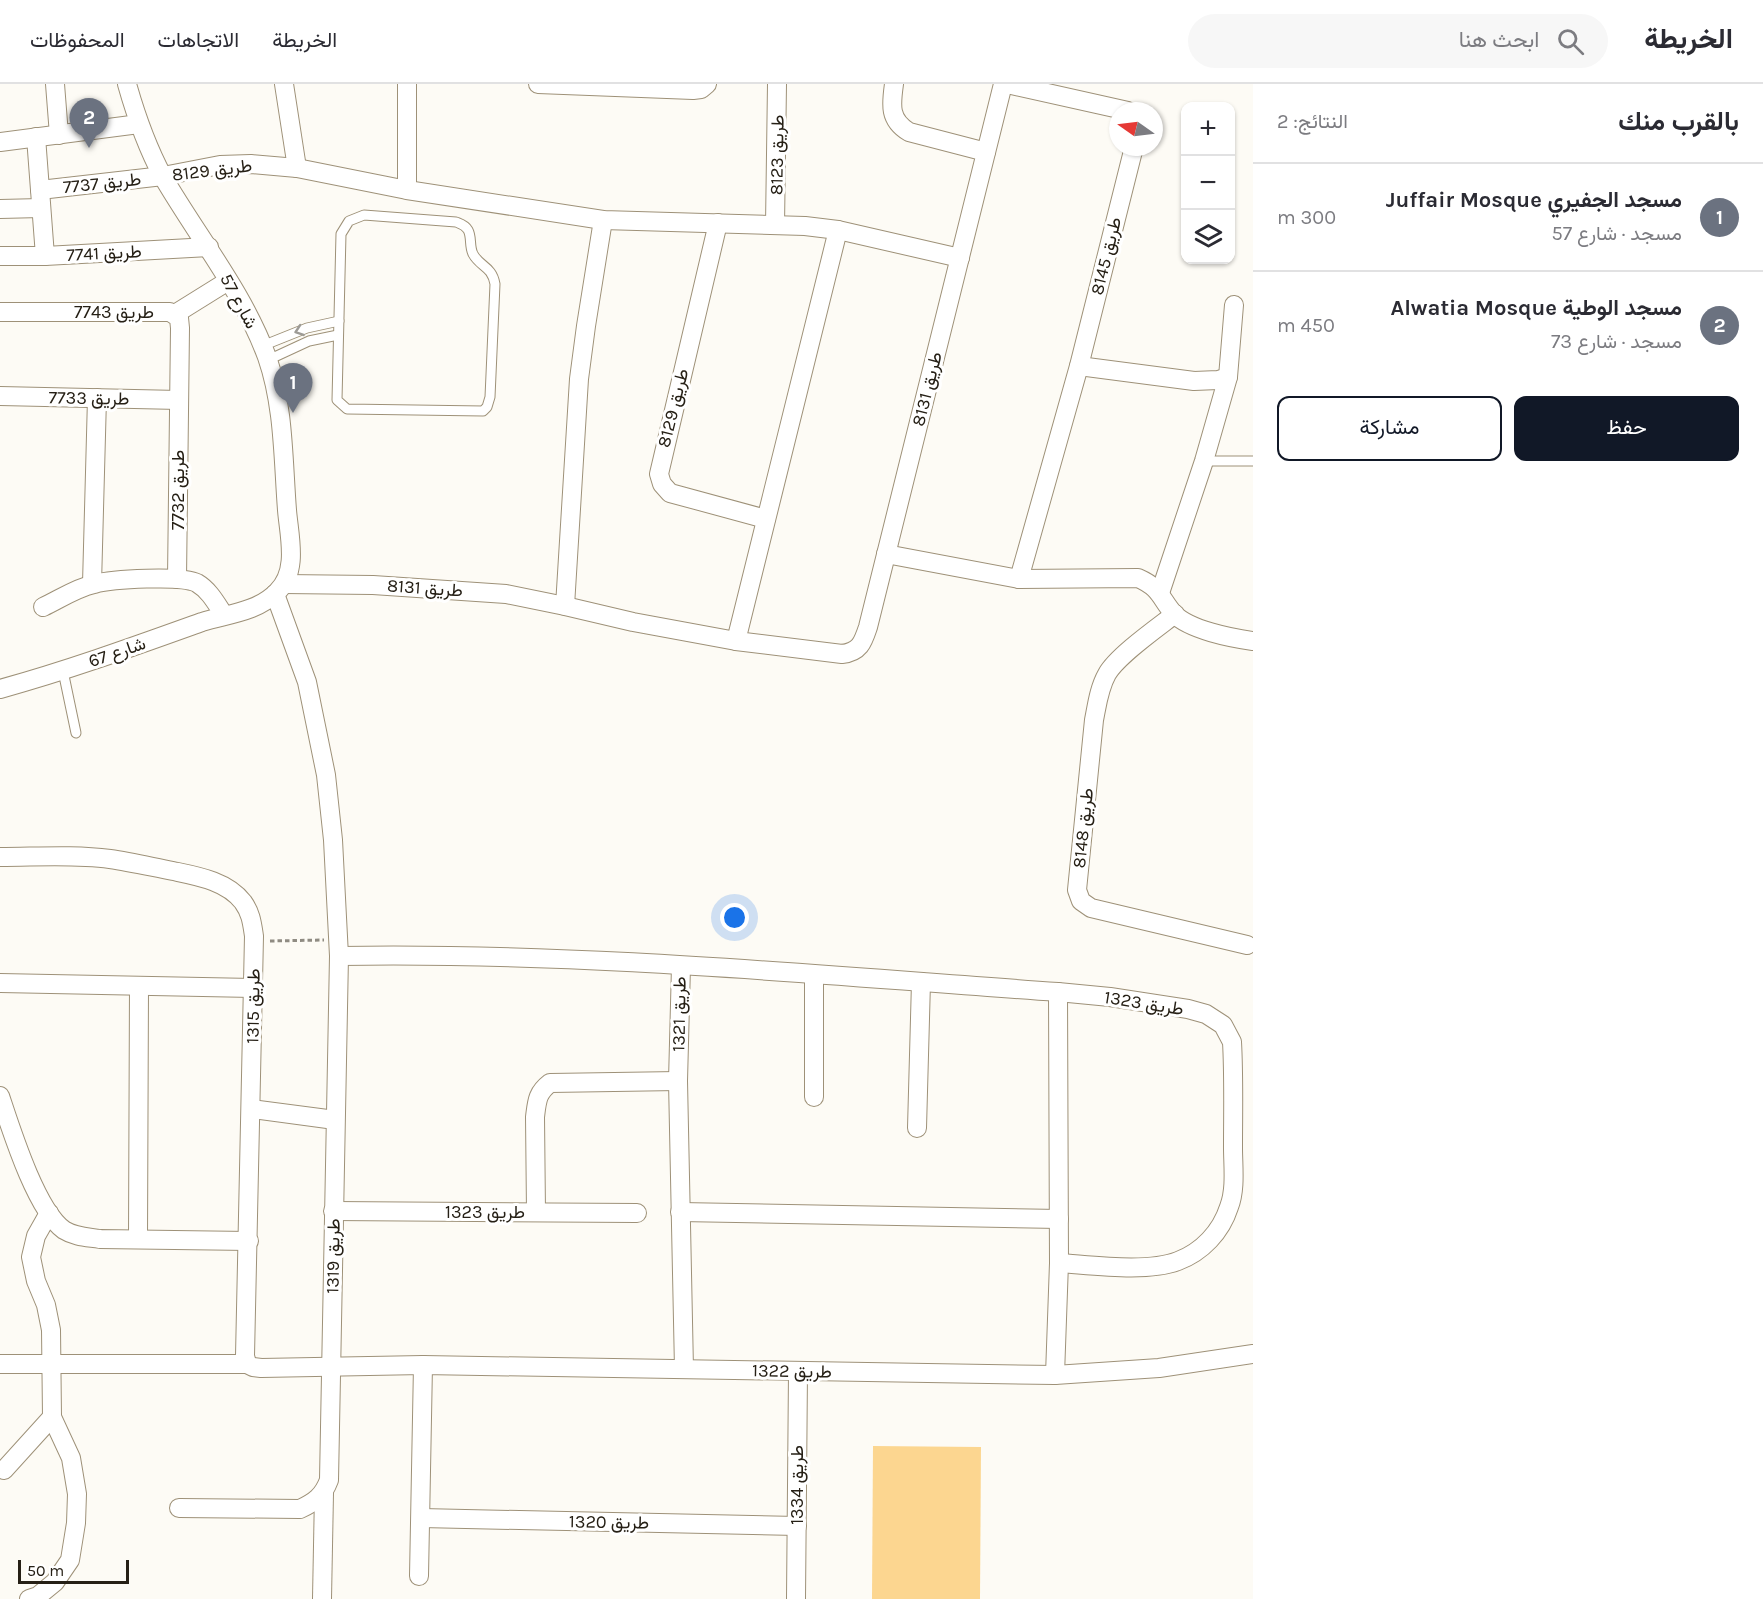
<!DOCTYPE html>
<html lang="ar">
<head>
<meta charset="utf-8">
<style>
  body { margin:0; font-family:Karla,Vazirmatn,sans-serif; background:#f7f7f7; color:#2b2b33; direction:rtl }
  .controls { position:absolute; right:18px; top:18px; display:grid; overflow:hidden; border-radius:12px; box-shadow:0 2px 4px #0004 }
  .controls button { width:54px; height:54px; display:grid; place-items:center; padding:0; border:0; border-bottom:2px solid #e1e1e2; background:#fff; color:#2b2b33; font:30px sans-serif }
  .compass { position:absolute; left:1109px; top:18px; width:54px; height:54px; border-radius:50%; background:#fff; box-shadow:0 2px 4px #0004; rotate:284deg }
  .scale { position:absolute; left:18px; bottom:15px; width:111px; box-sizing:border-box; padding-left:6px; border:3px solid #262016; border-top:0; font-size:16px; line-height:21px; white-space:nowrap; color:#262016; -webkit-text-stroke:4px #fff; paint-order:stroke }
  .you { position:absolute; left:735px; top:834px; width:21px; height:21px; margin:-15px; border:4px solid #fff; border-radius:50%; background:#1a73e8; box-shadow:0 0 0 9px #1a73e833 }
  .badge { display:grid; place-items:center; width:39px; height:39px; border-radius:50%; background:#111827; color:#fff; font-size:20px; font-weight:700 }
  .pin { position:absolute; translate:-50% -50px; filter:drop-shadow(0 2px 3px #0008) }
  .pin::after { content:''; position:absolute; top:32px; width:21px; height:18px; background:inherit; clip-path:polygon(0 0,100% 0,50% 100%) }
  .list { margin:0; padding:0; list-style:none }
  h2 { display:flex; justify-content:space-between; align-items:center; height:78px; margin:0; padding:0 24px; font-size:26px }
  h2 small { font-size:20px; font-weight:400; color:#7c7c81 }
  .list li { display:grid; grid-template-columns:39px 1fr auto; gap:18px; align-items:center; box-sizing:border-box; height:108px; padding:0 24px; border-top:2px solid #e1e1e2 }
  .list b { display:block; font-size:22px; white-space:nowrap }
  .list p { margin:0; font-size:20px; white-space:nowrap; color:#7c7c81 }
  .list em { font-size:20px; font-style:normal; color:#7c7c81 }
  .actions { display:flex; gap:12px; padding:18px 24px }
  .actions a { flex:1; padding:14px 0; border:2px solid #111827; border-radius:12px; text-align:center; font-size:21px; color:#111827 }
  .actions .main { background:#111827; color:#fff }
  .icon { flex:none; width:33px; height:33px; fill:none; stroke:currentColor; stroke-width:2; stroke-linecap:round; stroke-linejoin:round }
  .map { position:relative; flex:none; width:1253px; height:1515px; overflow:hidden; direction:ltr }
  header { display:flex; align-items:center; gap:36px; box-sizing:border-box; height:84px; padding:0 30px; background:#fff; border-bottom:2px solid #e1e1e2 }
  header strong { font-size:28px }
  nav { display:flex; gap:33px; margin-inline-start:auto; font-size:21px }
  .search { width:420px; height:54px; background:#f7f7f7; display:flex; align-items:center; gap:15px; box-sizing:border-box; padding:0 21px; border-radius:33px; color:#7c7c81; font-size:22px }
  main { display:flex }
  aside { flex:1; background:#fff }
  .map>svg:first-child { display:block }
  .green { fill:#fcd690 }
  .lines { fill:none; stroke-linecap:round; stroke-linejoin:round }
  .service-casing { stroke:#9e9178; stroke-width:11 }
  .minor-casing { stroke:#9e9178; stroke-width:20 }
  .path { stroke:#8f8b82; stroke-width:3; stroke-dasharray:4.5 3; stroke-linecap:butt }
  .service { stroke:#fff; stroke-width:9 }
  .minor { stroke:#fff; stroke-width:18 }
  .oneway { stroke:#9d9b96 }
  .labels { text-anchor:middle; stroke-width:6; stroke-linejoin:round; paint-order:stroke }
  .street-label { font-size:18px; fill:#262016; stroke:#fff }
</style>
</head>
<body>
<header>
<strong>الخريطة</strong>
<div class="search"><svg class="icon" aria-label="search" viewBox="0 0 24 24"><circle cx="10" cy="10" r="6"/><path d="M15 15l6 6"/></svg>ابحث هنا</div>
<nav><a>الخريطة</a><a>الاتجاهات</a><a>المحفوظات</a></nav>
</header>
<main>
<aside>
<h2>بالقرب منك<small>النتائج: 2</small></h2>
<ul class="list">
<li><span class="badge" style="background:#6b7280">1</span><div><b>مسجد الجفيري Juffair Mosque</b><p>مسجد · شارع 57</p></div><em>300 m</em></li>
<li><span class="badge" style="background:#6b7280">2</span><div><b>مسجد الوطية Alwatia Mosque</b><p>مسجد · شارع 73</p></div><em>450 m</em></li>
</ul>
<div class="actions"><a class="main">حفظ</a><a>مشاركة</a></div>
</aside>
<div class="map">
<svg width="1253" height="1515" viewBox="0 0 1253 1515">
  <rect width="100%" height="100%" fill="#fdfbf5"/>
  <polygon class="green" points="873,1362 981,1363 980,1515 872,1515"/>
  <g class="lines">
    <defs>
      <g id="service">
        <path d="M364 131 456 138C461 140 465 141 468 146 472 153 469 162 473 170 480 183 492 182 495 200L490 313 487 323 483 327 347 325 337 316 341 150 349 137Z"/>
        <polyline points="262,262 307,244 339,237"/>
        <polyline points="268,276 309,257 338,251"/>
        <polyline points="1204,377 1253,377"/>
        <polyline points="63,587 76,649"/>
      </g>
      <g id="minor">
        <polyline points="55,0 59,51"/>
        <polyline points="284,0 297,84"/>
        <polyline points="538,0 693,6 701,5 707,0"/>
        <path d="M894 0C891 21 889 36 909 48L986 68"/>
        <polyline points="1007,0 1128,27"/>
        <polyline points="36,53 45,172"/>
        <polyline points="0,58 139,40"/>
        <polyline points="40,106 163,92 220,81 251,80 297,84 407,106 603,136 805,142 838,146 960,174"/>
        <polyline points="407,106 407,0"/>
        <polyline points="0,125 41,124"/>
        <polyline points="718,139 659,390 662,400 670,409 766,435"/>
        <polyline points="775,141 777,0"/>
        <polyline points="0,172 45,172 209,163"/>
        <polyline points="0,228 170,228 179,234 180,244 177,495"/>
        <polyline points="175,230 228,197"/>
        <polyline points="1079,282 1194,297 1218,296 1228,293"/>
        <polyline points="0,312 179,316"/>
        <path d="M886 470 1019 495 1138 494C1161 504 1160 514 1174 530 1190 546 1231 554 1253 557"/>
        <polyline points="1019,495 1079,282 1134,63"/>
        <polyline points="92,500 97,314"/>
        <path d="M284 500 373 501 506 510 565 522 633 538 736 557 842 570C860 568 863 558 868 543L1003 0"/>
        <polyline points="1160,509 1204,377 1228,293 1234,221"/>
        <polyline points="565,522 579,295 586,242 603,136"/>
        <path d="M43 523C60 515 76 504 94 500 112 495 182 491 197 499 209 506 216 519 224 531"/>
        <path d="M1175 530C1157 544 1117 572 1107 590 1099 604 1097 621 1094 636L1077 806 1081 817 1091 824 1247 861"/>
        <polyline points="736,557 838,146"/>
        <path d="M0 605C69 586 135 562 202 538 228 530 257 528 277 508 299 487 289 452 287 426 283 375 284 322 267 273 243 208 198 153 163 93 147 63 136 32 127 0"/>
        <path d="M0 773C36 773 74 770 110 775 131 778 152 783 173 787 197 792 227 797 243 818 251 829 252 839 254 852L245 1272 247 1280"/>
        <path d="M339 872C579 868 818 891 1058 908L1110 913 1188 925 1206 930 1223 941 1232 958C1234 993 1233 1028 1233 1064 1233 1082 1236 1105 1229 1123 1221 1148 1202 1168 1178 1177 1148 1189 1091 1181 1059 1179"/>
        <polyline points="681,882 678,997 684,1285"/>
        <polyline points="814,891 814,1013"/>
        <polyline points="0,899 253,904"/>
        <path d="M0 1012C11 1045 36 1126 64 1146 75 1153 88 1153 100 1155L249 1157"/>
        <polyline points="252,1025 335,1036"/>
        <polyline points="917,1044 921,898"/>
        <polyline points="333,1127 637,1129"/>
        <path d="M536 1128 535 1033C537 1017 537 1009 550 999L678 997"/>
        <polyline points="680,1128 1059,1135"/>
        <polyline points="138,1155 139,902"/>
        <polyline points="0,1280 247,1280 253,1283 261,1284 423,1281 1055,1291 1159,1284 1253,1270"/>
        <polyline points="1055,1291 1059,1179 1058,908"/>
        <polyline points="4,1386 52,1333"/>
        <path d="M179 1424 300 1425C315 1418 323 1412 329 1396L339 872 333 756 326 691 307 598 275 510"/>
        <polyline points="421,1434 797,1442"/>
        <polyline points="419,1492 423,1281"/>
        <polyline points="29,1515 38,1512 55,1498 70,1476 76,1439 77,1410 71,1374 52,1333 51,1246 46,1221 36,1197 31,1173 36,1152 49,1129"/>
        <polyline points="322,1515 324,1409"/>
        <polyline points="796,1515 798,1288"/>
      </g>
    </defs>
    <use href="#service" class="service-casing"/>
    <use href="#minor" class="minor-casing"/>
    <polyline class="path" points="270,857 324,856"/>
    <use href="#service" class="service"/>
    <use href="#minor" class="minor"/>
  </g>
  <defs><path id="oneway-chevron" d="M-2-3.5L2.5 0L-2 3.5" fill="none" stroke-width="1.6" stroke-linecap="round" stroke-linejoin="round" transform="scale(1.5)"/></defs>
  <use class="oneway" href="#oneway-chevron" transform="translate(299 247) rotate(161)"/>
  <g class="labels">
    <g class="street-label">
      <text transform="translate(777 71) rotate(-89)" y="6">طريق 8123</text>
      <text transform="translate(212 86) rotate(-7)" y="6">طريق 8129</text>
      <text transform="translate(102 99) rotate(-6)" y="6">طريق 7737</text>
      <text transform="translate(104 169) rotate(-3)" y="6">طريق 7741</text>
      <text transform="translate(1106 172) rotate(-76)" y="6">طريق 8145</text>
      <text transform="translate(239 217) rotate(62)" y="6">شارع 57</text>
      <text x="114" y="234">طريق 7743</text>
      <text transform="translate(927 305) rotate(-76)" y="6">طريق 8131</text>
      <text transform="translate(89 314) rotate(1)" y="6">طريق 7733</text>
      <text transform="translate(673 324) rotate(-76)" y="6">طريق 8129</text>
      <text transform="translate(178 406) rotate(-90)" y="6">طريق 7732</text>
      <text transform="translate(425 504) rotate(4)" y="6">طريق 8131</text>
      <text transform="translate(117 568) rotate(-19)" y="6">شارع 67</text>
      <text transform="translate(1083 744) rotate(-84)" y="6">طريق 8148</text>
      <text transform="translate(1144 919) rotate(9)" y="6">طريق 1323</text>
      <text transform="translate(253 922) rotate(-89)" y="6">طريق 1315</text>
      <text transform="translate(679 930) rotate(-89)" y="6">طريق 1321</text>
      <text x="485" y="1134">طريق 1323</text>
      <text transform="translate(333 1172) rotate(-89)" y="6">طريق 1319</text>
      <text transform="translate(792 1287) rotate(1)" y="6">طريق 1322</text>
      <text transform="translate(797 1401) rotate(-90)" y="6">طريق 1334</text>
      <text transform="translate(609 1438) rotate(1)" y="6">طريق 1320</text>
    </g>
  </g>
</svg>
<div class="controls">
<button>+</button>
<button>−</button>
<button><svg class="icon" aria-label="layers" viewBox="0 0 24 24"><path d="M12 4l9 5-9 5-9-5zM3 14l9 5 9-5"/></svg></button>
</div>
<svg class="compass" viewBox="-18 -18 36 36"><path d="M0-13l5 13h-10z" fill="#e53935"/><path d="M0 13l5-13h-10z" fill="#7c7c81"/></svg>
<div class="scale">50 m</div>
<div class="you"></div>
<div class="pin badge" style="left:293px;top:329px;background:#6b7280">1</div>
<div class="pin badge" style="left:89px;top:64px;background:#6b7280">2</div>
</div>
</main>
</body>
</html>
